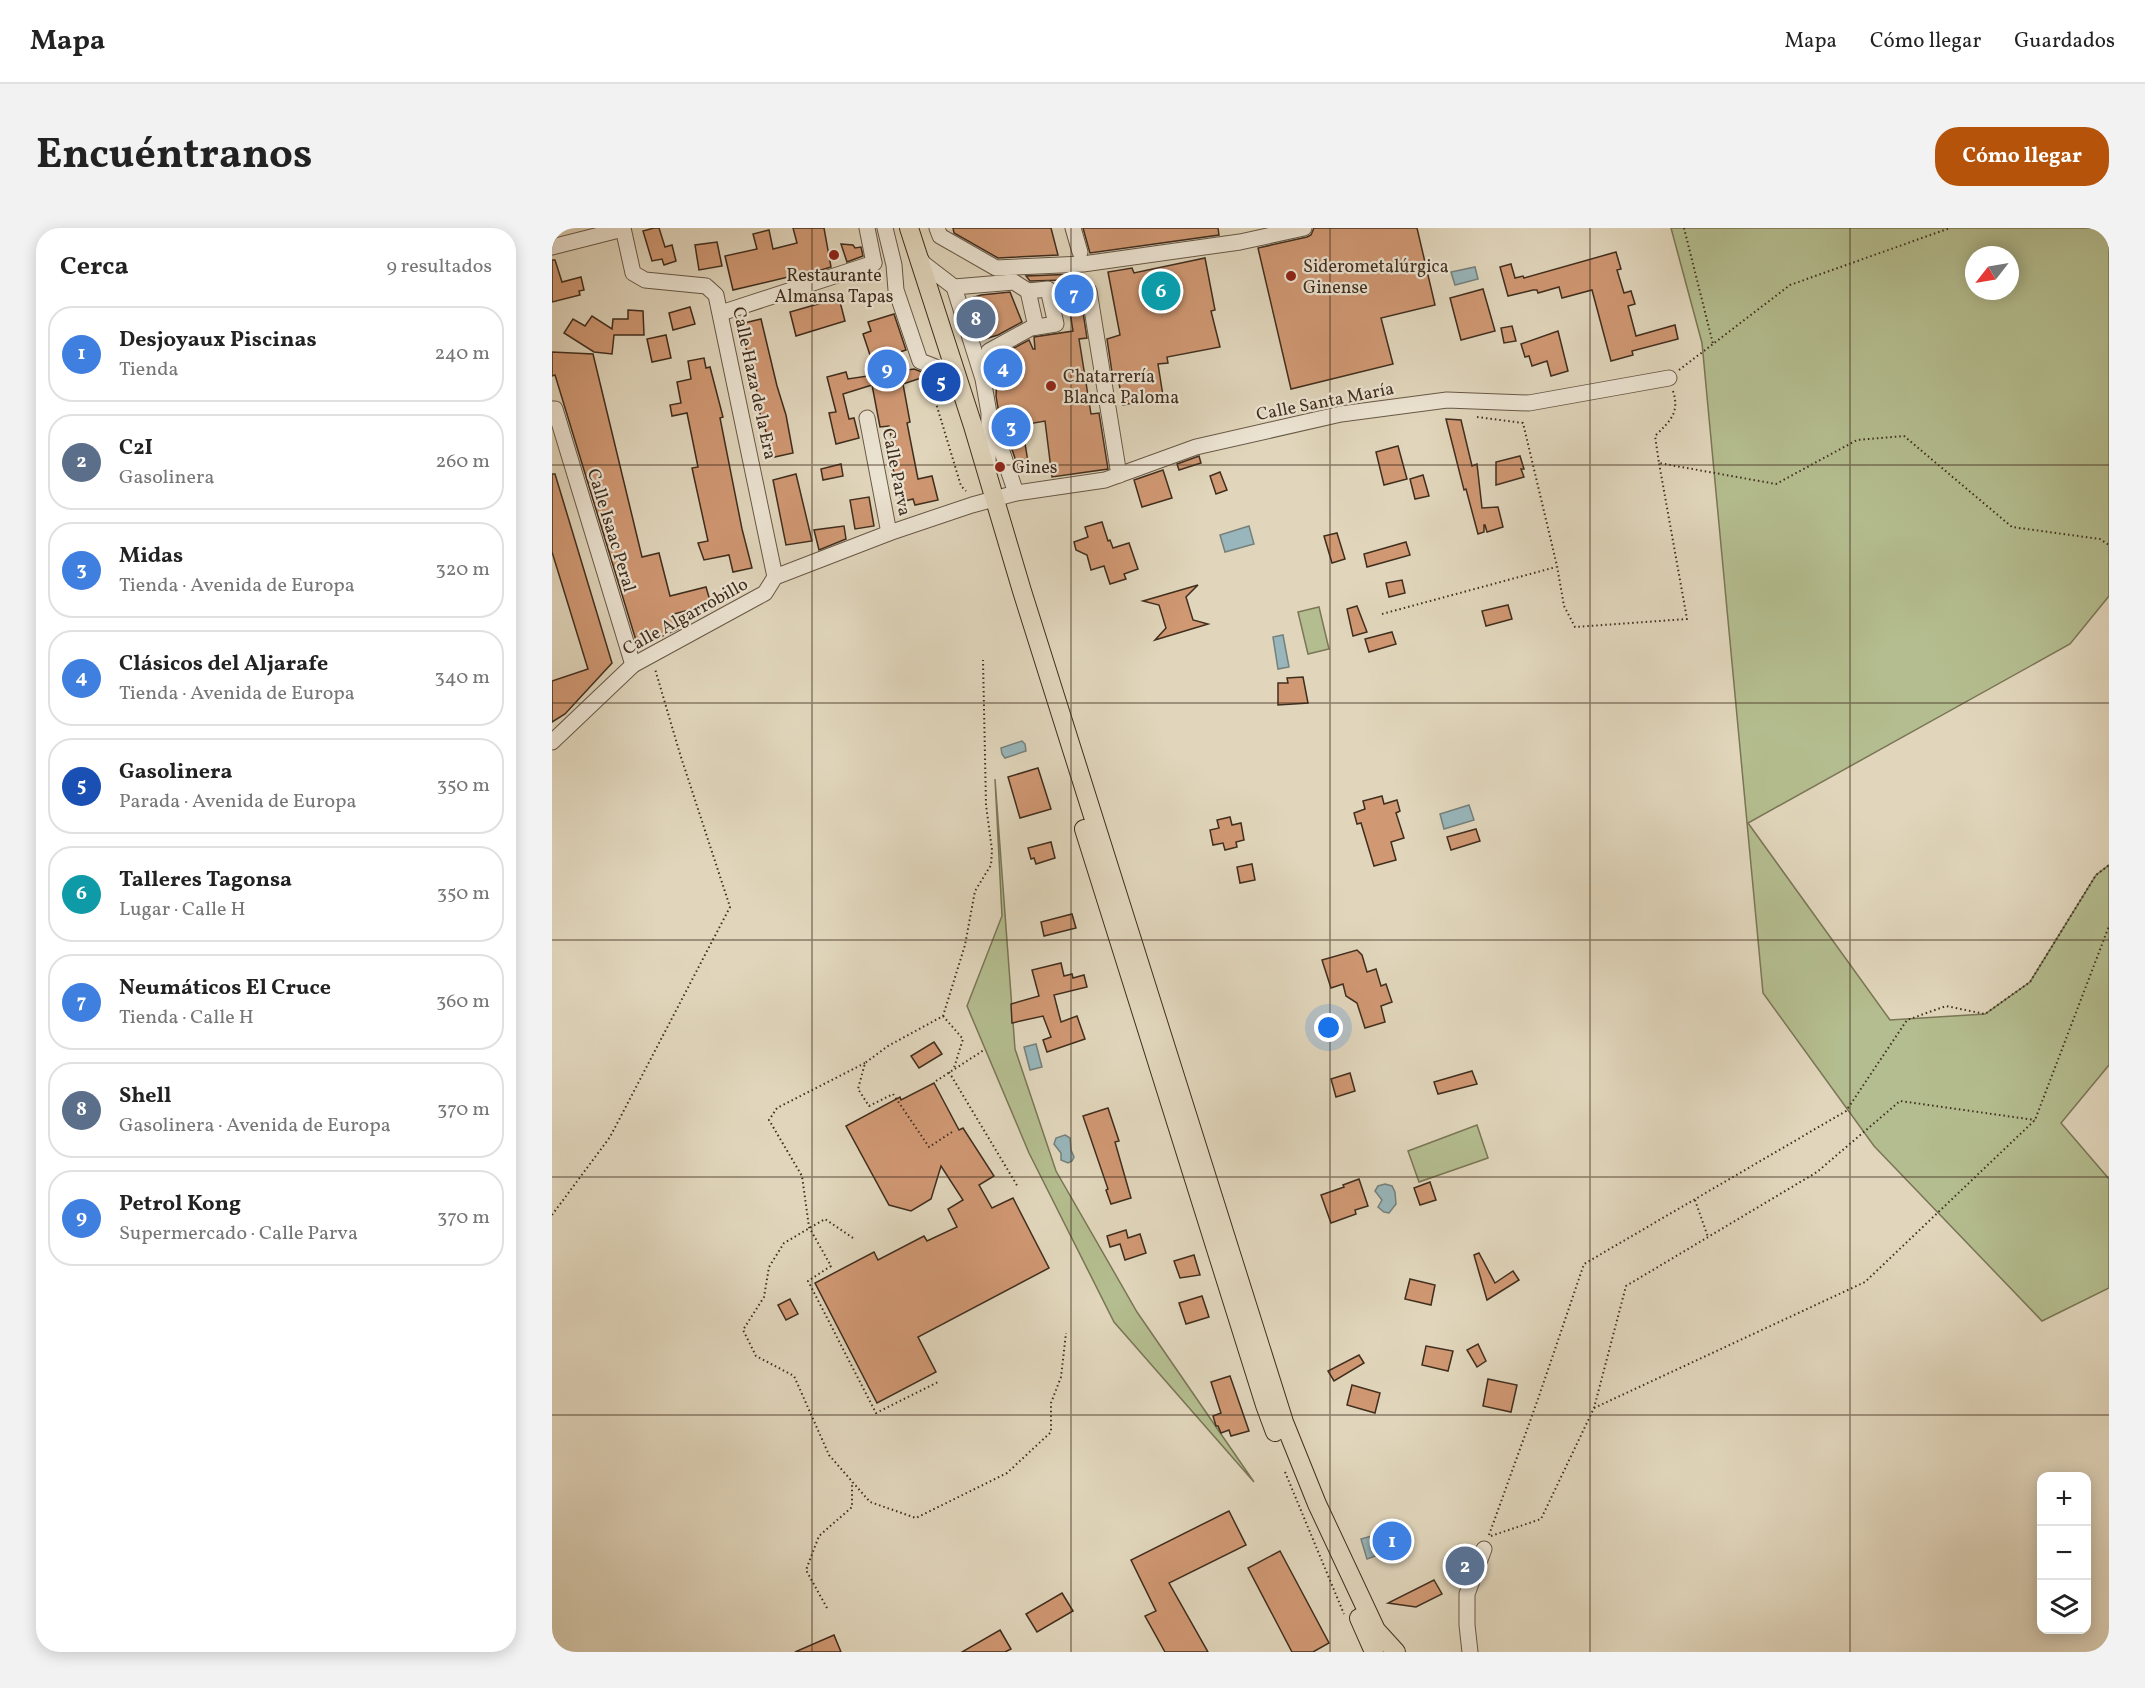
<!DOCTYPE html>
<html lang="es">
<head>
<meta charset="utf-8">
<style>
  body { margin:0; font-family:Vollkorn,serif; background:#f2f2f2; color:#222 }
  .controls { position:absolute; right:18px; bottom:18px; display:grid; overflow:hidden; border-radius:12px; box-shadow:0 3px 15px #0003 }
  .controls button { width:54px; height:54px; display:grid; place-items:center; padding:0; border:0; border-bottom:2px solid #e0e0e0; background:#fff; color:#222; font:30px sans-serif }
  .compass { position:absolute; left:1413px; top:18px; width:54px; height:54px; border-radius:50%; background:#fff; box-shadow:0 3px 15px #0003; rotate:239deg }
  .you { position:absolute; left:777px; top:800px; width:21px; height:21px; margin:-15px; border:4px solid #fff; border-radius:50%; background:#1a73e8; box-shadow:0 0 0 9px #1a73e833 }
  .badge { display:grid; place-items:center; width:39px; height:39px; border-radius:50%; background:#b45309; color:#fff; font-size:20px; font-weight:700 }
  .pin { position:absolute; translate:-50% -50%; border:3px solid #fff; box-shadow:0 2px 6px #0006 }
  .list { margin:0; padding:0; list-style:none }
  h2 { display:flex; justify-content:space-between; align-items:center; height:78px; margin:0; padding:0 24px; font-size:26px }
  h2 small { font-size:20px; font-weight:400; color:#767676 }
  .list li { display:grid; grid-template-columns:39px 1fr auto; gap:18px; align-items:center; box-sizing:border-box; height:96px; margin:0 12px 12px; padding:0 12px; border:2px solid #e0e0e0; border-radius:24px }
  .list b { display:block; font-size:22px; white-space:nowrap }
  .list p { margin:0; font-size:20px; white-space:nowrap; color:#767676 }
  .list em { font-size:20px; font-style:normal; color:#767676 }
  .icon { flex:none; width:33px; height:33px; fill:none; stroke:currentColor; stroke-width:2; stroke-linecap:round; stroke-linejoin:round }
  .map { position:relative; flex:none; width:1557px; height:1424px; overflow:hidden; border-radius:24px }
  header { display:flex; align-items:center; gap:36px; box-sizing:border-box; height:84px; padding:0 30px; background:#fff; border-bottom:2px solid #e0e0e0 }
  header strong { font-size:28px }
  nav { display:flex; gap:33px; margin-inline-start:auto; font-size:21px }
  .intro { display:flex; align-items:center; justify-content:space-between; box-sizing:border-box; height:144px; padding:0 36px }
  h1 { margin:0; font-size:42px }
  .button { padding:15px 27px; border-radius:24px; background:#b45309; color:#fff; font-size:21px; font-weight:700 }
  main { display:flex; gap:36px; padding:0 36px }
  aside { flex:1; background:#fff; border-radius:24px; box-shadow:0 3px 15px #0003 }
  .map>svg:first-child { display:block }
  .green { fill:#b4bd8f; stroke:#7a7656; stroke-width:1.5; fill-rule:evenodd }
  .water { fill:#98b6bb; stroke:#75807c; stroke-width:1.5 }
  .building { fill:#d09873; stroke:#402e1e; stroke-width:1.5 }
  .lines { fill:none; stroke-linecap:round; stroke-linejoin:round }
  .minor-casing { stroke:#685846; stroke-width:17 }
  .major-casing { stroke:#402e1e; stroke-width:20 }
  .path { stroke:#402e1e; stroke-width:2; stroke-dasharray:1.5 3; stroke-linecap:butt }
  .minor { stroke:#ece4d3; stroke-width:15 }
  .major { stroke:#e1d6bc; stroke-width:18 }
  .grid { fill:none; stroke:#402e1e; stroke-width:1.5; stroke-opacity:0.55 }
  .poi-dot { fill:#8f2418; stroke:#ece4d3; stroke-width:2 }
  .labels { text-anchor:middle; stroke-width:4.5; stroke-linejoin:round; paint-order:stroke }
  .poi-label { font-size:18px; fill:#402e1e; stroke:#ece4d3; text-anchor:start }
  .street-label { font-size:18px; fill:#402e1e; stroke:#ece4d3 }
</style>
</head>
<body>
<header>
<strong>Mapa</strong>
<nav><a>Mapa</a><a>Cómo llegar</a><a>Guardados</a></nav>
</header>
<div class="intro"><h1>Encuéntranos</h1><a class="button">Cómo llegar</a></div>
<main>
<aside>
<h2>Cerca<small>9 resultados</small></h2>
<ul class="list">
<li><span class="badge" style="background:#3f7fe0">1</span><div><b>Desjoyaux Piscinas</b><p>Tienda</p></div><em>240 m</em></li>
<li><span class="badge" style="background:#5c6f8a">2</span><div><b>C2I</b><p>Gasolinera</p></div><em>260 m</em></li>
<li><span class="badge" style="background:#3f7fe0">3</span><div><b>Midas</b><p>Tienda · Avenida de Europa</p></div><em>320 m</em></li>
<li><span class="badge" style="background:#3f7fe0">4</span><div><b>Clásicos del Aljarafe</b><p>Tienda · Avenida de Europa</p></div><em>340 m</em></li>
<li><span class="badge" style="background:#1a4fb4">5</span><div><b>Gasolinera</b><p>Parada · Avenida de Europa</p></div><em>350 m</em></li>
<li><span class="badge" style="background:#0f9aa8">6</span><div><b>Talleres Tagonsa</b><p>Lugar · Calle H</p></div><em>350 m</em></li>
<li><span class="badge" style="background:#3f7fe0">7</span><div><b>Neumáticos El Cruce</b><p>Tienda · Calle H</p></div><em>360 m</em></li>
<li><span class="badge" style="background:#5c6f8a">8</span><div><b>Shell</b><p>Gasolinera · Avenida de Europa</p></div><em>370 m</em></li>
<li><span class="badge" style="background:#3f7fe0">9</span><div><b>Petrol Kong</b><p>Supermercado · Calle Parva</p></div><em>370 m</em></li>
</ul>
</aside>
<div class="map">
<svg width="1557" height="1424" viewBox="0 0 1557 1424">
  <rect width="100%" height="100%" fill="#e1d6bc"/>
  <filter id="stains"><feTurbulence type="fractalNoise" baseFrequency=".00333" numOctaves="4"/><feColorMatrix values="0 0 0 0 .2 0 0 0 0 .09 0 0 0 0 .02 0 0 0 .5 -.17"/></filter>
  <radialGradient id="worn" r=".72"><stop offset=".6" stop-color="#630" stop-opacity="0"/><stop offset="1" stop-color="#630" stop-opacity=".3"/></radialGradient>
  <g class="green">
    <path d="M1119 0H1557V368L1518 416 1196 595 1338 792 1433 786 1478 754 1544 647 1557 637V837L1509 895 1557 951V1060L1490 1093 1322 918 1211 765 1150 115ZM1422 27H1458V63H1422Z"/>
    <polygon points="767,379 777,421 756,426 746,384"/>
    <polygon points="443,551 463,821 504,943 585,1084 702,1254 562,1094 477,925 415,778 450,688"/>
    <polygon points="925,897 936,930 867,954 856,923"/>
  </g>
  <g class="water">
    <polygon points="923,39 926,51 903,57 899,44"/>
    <polygon points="697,298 702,316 673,324 668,307"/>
    <polygon points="731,407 737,439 726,441 721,409"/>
    <polygon points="470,513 473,516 474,523 453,530 450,526 449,520"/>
    <polygon points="917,577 922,592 892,601 888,586"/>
    <polygon points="484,816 490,839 478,842 472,819"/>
    <polygon points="513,907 518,910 519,922 522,929 520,933 516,935 509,932 509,925 502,916 504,910"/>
    <polygon points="833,956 840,958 843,964 844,976 837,985 832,984 826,979 830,972 823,963 826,958"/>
    <polygon points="820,1308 826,1327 815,1331 809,1311"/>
  </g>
  <g class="building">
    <polygon points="102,0 107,0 113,19 120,17 124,33 112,37 110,31 100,33 91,3"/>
    <polygon points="241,0 272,0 279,39 253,47 253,45 181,62 173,28 205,21 201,6 217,2 221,21 245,15"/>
    <polygon points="401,0 499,0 506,27 446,30 402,5"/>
    <polygon points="531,0 666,0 667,7 538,25"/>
    <polygon points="762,0 865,0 883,77 829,90 841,136 739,161 706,20 755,9 759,7"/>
    <polygon points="165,14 170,38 147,42 143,17"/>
    <polygon points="289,16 301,17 303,20 309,19 311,28 295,34"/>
    <polygon points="1064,24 1069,41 1065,42 1072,65 1079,63 1083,76 1076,78 1084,108 1123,97 1126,111 1080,123 1081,127 1059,133 1040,62 1010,70 1007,59 986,65 985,62 981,62 956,68 948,39 959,36 963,50 971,48 972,50"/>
    <polygon points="653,30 663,82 659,83 668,119 615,129 616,135 606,136 611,168 571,177 565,144 560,144 555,111 568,107 556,44 580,40 582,45"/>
    <polygon points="0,32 3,32 10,54 29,49 32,62 27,63 28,67 0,74"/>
    <polygon points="525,46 535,110 527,111 539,186 547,185 556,241 500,249 493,193 470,197 477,240 467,242 446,180 444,168 446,132 460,130 458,122 477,112 481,121 483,121 482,109 521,103 513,52 478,53 474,48"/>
    <polygon points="931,61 943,103 909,112 898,70"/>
    <polygon points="458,64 470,94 446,107 429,112 416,71 429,67"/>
    <polygon points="287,70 293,93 244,108 238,84"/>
    <polygon points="138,79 143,96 121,102 117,85"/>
    <polygon points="76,82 91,83 92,107 62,107 60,126 42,124 12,105 21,91 33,98 40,88 60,101 61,91 76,91"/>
    <polygon points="342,86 354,122 320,133 311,106 319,103 316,94"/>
    <polygon points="209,91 225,158 234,187 241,225 218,230 213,207 215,207 204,173 207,172 188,96"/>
    <polygon points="960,98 964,113 952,115 949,100"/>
    <polygon points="1006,103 1016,143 999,148 995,133 980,138 977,128 973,129 969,116"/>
    <polygon points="114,107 119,130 100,134 95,111"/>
    <polygon points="0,124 41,126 90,329 107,325 118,368 154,359 159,376 122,386 126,401 86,419 3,147 0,148"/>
    <polygon points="152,130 154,140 158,139 171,189 168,190 190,301 200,340 181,344 177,327 152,332 146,315 156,313 140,240 146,239 135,185 120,188 118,177 129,175 125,154 139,151 136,133"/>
    <polygon points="362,141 370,144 372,149 351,156 358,194 355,195 366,251 380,248 386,272 363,277 361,271 349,274 336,220 341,219 337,198 328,199 320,157 291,166 297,191 302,190 307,210 284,216 277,185 284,184 275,149 294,144 296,151"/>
    <polygon points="894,191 909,192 920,238 925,236 930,280 946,279 951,299 935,304 933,297 932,297 932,304 926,306 914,261 912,262"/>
    <polygon points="846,218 855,251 832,257 824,224"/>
    <polygon points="647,228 649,235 627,242 625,236"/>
    <polygon points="968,228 972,241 969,241 972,249 944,257 944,234"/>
    <polygon points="289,236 291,248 271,252 269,241"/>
    <polygon points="611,242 620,270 590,279 582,252"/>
    <polygon points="668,244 675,262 664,266 658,248"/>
    <polygon points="0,246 3,246 60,435 13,486 0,494 0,453 36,441 0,324"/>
    <polygon points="244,246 260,313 234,317 221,252"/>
    <polygon points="871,247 877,268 863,271 858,251"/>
    <polygon points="317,269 322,298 303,301 298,272"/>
    <polygon points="550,294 556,313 558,312 561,320 577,315 586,341 572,346 574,351 558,356 552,338 539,342 535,327 524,322 522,314 536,309 533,299"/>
    <polygon points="292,298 294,311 267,322 262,302"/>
    <polygon points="785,305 793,331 780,335 772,308"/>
    <polygon points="854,314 858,327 815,339 812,326"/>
    <polygon points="850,352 853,365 837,369 834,355"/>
    <polygon points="646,357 634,369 641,392 656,396 603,412 614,400 607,377 591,373"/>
    <polygon points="956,377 960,391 934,398 930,383"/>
    <polygon points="805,378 815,404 801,408 795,381"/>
    <polygon points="840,404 844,416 817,424 813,411"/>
    <polygon points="751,449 756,475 726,477 726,455 736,455 735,450"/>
    <polygon points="486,540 499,581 468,590 456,549"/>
    <polygon points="830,568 832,576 845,572 848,583 844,585 852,610 839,614 844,632 822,638 809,595 805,596 802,585 813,581 811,573"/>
    <polygon points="678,589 680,597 689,595 692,612 684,614 685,619 673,622 671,615 661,617 658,602 667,600 665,592"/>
    <polygon points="924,601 928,613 899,622 895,609"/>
    <polygon points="499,614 503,630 484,636 482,630 479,631 476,620"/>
    <polygon points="700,636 703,652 688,655 685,639"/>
    <polygon points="520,686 524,700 492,708 489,694"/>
    <polygon points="805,722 810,727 815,744 824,741 829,758 834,756 840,774 829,778 833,794 813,800 805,775 794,768 791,756 779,760 770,732"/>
    <polygon points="509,735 512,748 520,746 521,750 532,747 535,759 502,767 509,794 525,788 533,811 495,824 491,812 499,809 491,788 460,795 459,776 487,768 480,742"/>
    <polygon points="382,814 390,826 367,840 359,828"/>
    <polygon points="920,843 925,856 886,866 882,854"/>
    <polygon points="798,845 803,863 784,869 779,851"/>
    <polygon points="382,855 407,902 411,900 442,948 427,957 440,980 461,970 497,1040 366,1109 384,1144 325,1175 263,1055 322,1024 326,1032 372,1008 375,1013 405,999 396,981 411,972 389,938 379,971 359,983 337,977 294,898 348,869 349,872"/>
    <polygon points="556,880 567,913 563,914 579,970 559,976 554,962 556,961 531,888"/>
    <polygon points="807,951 816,978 803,982 804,986 779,995 769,967 792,959 791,957"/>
    <polygon points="878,954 884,972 868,977 862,960"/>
    <polygon points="574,1002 576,1010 588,1006 594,1025 573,1032 568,1016 558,1019 555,1008"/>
    <polygon points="927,1025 943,1055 961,1043 967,1052 935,1072 922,1027"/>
    <polygon points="642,1027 648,1047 628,1050 622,1033"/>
    <polygon points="858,1051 883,1057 879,1077 853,1071"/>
    <polygon points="650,1068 657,1089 634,1096 627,1075"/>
    <polygon points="238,1071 246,1086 234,1092 226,1077"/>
    <polygon points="926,1116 934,1133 925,1139 915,1122"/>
    <polygon points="874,1118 901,1123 896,1143 870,1137"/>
    <polygon points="807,1127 812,1135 782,1153 776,1143"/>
    <polygon points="678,1148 697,1203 679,1208 677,1202 669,1205 666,1198 664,1198 661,1188 669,1185 659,1154"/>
    <polygon points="936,1151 965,1157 959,1184 931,1178"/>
    <polygon points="800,1157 828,1165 823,1185 795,1177"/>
    <polygon points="677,1283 694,1317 617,1355 656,1424 613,1424 593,1388 604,1383 579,1332"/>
    <polygon points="841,1300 852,1318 841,1325 830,1307"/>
    <polygon points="728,1323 777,1415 761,1424 740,1424 696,1340"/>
    <polygon points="882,1352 890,1366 864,1379 836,1375"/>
    <polygon points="510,1365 521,1383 485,1404 474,1386"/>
    <polygon points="448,1402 459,1421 453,1424 410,1424"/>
    <polygon points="282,1407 289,1424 243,1424"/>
  </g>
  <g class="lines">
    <defs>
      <g id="minor">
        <polyline points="71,0 81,45 93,52 154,58 164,67 223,349"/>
        <polyline points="315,0 322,35"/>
        <polyline points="333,0 342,37 344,62 368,133 391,142"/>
        <polyline points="385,0 388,8 444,40 531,36 688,14 752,0"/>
        <polyline points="521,0 528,24"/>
        <polyline points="0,19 71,1"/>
        <polyline points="367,29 372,36 402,59 431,151 437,185 436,235"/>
        <polyline points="402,59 462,54 476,63 496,61 504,96 479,100 437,123 431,148"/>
        <polyline points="476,63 484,99"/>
        <polyline points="537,63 567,247"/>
        <polyline points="169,85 322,35"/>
        <polyline points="0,181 3,181 81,437"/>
        <polyline points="315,190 337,305"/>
        <polyline points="440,194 464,265"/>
        <polyline points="0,514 81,437 213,365 223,349 337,305 420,277 464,265 553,252 644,219 789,186 895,172 977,175 1117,150"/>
        <polyline points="918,1424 915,1397 915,1366 932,1321"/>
      </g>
      <g id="major">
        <polyline points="357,0 421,198 470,363 732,1194 765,1276 824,1402 844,1424"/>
        <polyline points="532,601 713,1177 723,1204"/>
        <polyline points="807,1390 822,1424"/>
      </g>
    </defs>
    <use href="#minor" class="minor-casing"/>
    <use href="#major" class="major-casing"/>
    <g class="path">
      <polyline points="1132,0 1161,116"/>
      <polyline points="1127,142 1238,57 1398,0"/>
      <polyline points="377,152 409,258 414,263"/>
      <path d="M1121 163C1128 185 1118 193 1103 208L1107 235 1224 256 1305 212 1352 208 1460 299 1548 311 1557 317"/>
      <polyline points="925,189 971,195 1005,338 1012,378 1023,399 1135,391 1107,235"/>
      <polyline points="830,386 1004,339"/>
      <polyline points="391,788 411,811 402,840"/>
      <polyline points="313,835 225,880 217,892 250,948 257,999 279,1038 256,1053 324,1185 386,1154"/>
      <polyline points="397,844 466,959"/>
      <polyline points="384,853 432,822"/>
      <polyline points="400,904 377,919 341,866 317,878 306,861 313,835 336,818 391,788 413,717 423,663 439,637 440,622 434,577 431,432"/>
      <polyline points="1143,972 1156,1009"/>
      <polyline points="0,987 58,909 178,679 128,526 103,441"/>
      <polyline points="301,1010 273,991 232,1015 217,1039 212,1069 191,1102 204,1128 242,1148 277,1227 318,1274 364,1290 455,1245 499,1204 499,1175 509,1149 514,1105"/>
      <polyline points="1042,1180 1313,1054 1483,892 1557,698"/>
      <polyline points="733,1244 792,1386"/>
      <polyline points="937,1307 986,1171 1032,1036 1294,883 1355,792 1394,778 1433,786 1478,754 1544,647 1557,637"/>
      <polyline points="939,1308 989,1291 1042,1180 1074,1058 1265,944 1348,873 1483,892"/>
      <polyline points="275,1380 254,1342 267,1308 300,1279 300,1254"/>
    </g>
    <use href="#minor" class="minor"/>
    <use href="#major" class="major"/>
  </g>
  <path class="grid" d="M260 0V1424M519 0V1424M778 0V1424M1038 0V1424M1298 0V1424M0 237H1557M0 475H1557M0 712H1557M0 949H1557M0 1187H1557"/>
  <g class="poi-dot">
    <circle cx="282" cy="27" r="6"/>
    <circle cx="739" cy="48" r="6"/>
    <circle cx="499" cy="158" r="6"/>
    <circle cx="448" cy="239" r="6"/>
  </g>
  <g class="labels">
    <g class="poi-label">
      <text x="751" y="44">Siderometalúrgica<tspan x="751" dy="21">Ginense</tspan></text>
      <text x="282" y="53" text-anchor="middle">Restaurante<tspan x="282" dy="21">Almansa Tapas</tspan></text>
      <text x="511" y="154">Chatarrería<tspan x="511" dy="21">Blanca Paloma</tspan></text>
      <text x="460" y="245">Gines</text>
    </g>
    <g class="street-label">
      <text transform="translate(203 155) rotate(78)" y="6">Calle Haza de la Era</text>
      <text transform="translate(773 173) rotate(-11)" y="6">Calle Santa María</text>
      <text transform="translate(345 244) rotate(79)" y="6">Calle Parva</text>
      <text transform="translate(60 302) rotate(73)" y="6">Calle Isaac Peral</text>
      <text transform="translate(133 388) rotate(-29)" y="6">Calle Algarrobillo</text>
    </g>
  </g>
  <rect width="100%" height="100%" filter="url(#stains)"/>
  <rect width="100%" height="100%" fill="url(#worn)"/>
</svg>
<div class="controls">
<button>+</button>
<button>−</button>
<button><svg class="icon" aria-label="layers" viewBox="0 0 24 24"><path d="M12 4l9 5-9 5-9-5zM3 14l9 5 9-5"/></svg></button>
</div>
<svg class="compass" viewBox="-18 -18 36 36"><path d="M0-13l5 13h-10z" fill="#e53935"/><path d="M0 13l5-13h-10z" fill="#767676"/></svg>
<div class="you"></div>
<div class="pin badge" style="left:840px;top:1313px;background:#3f7fe0">1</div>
<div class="pin badge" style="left:913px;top:1338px;background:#5c6f8a">2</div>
<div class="pin badge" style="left:459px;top:199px;background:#3f7fe0">3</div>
<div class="pin badge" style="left:451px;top:140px;background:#3f7fe0">4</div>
<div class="pin badge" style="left:389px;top:154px;background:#1a4fb4">5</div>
<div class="pin badge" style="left:609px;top:63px;background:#0f9aa8">6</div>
<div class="pin badge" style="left:522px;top:66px;background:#3f7fe0">7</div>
<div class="pin badge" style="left:424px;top:91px;background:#5c6f8a">8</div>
<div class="pin badge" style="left:335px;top:141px;background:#3f7fe0">9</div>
</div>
</main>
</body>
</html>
